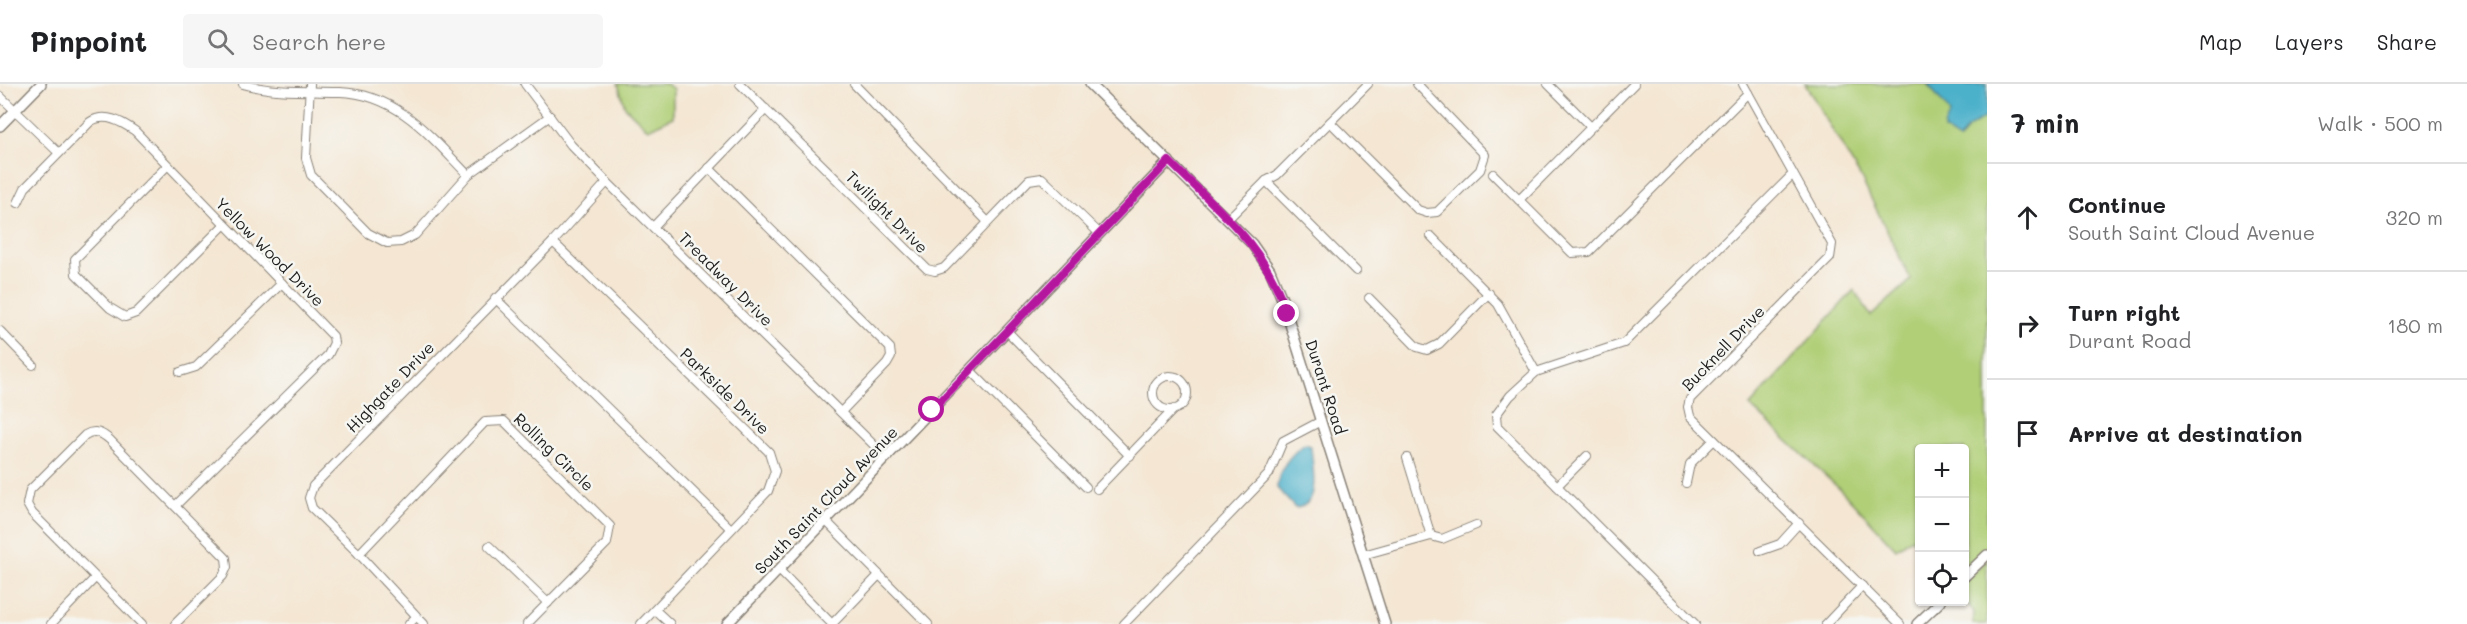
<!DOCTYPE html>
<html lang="en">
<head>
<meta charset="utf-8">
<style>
  body { margin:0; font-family:Mali,sans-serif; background:#f6f6f6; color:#202124 }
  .controls { position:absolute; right:18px; bottom:18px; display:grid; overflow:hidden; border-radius:6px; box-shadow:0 2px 4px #0004 }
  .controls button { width:54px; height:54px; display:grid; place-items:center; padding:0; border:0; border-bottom:2px solid #e0e0e0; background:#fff; color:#202124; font:30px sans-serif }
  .stop { position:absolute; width:18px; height:18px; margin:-14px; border:4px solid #b5179e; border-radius:50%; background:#fff }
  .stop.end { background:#b5179e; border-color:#fff; box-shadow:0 2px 6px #0008 }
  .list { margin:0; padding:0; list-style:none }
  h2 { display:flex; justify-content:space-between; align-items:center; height:78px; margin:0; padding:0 24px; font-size:26px }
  h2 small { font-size:20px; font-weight:400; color:#757577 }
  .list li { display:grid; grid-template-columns:39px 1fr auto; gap:18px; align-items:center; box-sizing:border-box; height:108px; padding:0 24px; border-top:2px solid #e0e0e0 }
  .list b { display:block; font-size:22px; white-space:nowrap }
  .list p { margin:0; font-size:20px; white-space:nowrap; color:#757577 }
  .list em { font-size:20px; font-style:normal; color:#757577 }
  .icon { flex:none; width:33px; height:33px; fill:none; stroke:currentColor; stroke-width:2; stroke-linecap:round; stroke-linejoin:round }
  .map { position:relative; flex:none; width:1987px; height:540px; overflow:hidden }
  header { display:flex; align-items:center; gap:36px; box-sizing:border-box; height:84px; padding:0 30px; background:#fff; border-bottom:2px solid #e0e0e0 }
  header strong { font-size:28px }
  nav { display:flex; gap:33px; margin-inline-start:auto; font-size:21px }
  .search { width:420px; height:54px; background:#f6f6f6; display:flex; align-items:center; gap:15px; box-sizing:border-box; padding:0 21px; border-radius:6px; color:#757577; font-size:22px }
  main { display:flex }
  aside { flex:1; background:#fff }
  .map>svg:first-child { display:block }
  .green { fill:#b0cf77; stroke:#66764a; stroke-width:1.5 }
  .water { fill:#4bb0ca; stroke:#346673; stroke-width:1.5 }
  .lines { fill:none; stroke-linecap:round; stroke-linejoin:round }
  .minor-casing { stroke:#888177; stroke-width:10 }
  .tertiary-casing { stroke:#888177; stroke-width:12 }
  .minor { stroke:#fff; stroke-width:8 }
  .tertiary { stroke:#fff; stroke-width:9 }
  .route { stroke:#b5179e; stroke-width:8 }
  .labels { text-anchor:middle; stroke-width:5; stroke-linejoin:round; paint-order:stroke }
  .street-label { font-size:16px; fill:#1c1c1c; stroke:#f6f6f2 }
</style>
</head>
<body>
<header>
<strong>Pinpoint</strong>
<div class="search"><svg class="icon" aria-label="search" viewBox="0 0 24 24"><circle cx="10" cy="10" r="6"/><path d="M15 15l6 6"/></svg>Search here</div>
<nav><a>Map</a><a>Layers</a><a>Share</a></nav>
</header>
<main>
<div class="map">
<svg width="1987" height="540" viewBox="0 0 1987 540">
  <rect width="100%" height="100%" fill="#f6f6f2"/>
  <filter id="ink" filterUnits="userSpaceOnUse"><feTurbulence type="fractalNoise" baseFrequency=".0167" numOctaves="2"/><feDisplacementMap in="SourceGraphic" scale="12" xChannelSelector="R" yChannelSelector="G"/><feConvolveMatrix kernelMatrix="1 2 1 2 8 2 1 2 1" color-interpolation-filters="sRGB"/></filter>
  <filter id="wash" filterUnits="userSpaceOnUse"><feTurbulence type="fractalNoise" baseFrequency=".008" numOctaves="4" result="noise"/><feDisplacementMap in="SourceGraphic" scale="24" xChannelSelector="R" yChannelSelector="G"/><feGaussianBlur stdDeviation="1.35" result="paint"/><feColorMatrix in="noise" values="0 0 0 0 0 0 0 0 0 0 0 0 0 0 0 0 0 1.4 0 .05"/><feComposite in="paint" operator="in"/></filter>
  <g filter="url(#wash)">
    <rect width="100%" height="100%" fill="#f4e6d2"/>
    <g class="green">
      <polygon points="618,0 667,0 673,5 673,33 648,45 625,23"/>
      <polygon points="1805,0 1987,0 1987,466 1965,488 1964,364 1920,364 1919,462 1912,454 1896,465 1845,410 1750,322 1854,206 1871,232 1911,196 1860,92"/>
      <polygon points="1987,476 1987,540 1973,540 1974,528 1965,517 1964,498"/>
    </g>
    <g class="water">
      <polygon points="1928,0 1987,0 1987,32 1967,45 1959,56 1944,46 1944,42 1950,31 1948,26"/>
      <path d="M1305 360 1311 362C1312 382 1323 422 1295 424L1277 404C1278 386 1290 370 1305 360Z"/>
    </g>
  </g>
  <g filter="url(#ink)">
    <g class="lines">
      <defs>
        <g id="minor">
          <path d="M243 0C273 9 309 7 340 8 398 10 431 53 468 91"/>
          <polyline points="310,0 306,74 311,91 368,149 387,159 401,158 415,151 468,91 550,32"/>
          <polyline points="525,0 571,61 607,98 887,374"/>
          <polyline points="740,0 927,185 935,187 944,184 1029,96 1042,94 1099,149"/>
          <polyline points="854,0 988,138"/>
          <polyline points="1548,0 1591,43"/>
          <polyline points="1743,0 1832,160 1830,174 1690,315 1688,323 1690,332 1900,540"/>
          <polyline points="0,12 59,69"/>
          <polyline points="1330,38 1418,126 1427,129 1437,128 1480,86 1485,71 1417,0"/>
          <polyline points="167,82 75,175 76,190 110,224 125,233 136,229 224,141"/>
          <polyline points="709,84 890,264 891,273 887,280 841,328"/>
          <polyline points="1493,90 1572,169 1589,168 1748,9"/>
          <polyline points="1266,97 1356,187"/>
          <polyline points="1519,116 1634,0"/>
          <path d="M18 119 25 104 90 38C105 28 122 38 135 47L333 252 334 259 328 271 175 422"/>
          <polyline points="1228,135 1266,97 1277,91 1368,0"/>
          <polyline points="654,142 766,25"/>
          <polyline points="1431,152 1498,220 1536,288"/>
          <polyline points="553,158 769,368 775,387 768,407 641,540"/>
          <polyline points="495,214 731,445"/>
          <polyline points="1369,214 1417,263 1427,266 1439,260 1489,209"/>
          <polyline points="0,247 33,281"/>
          <polyline points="1008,248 1130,372"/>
          <polyline points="970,286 1086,403"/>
          <polyline points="180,288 196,283 282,199"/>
          <circle cx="1170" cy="309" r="17"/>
          <polyline points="1407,374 1431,452"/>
          <polyline points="1686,399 1690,380 1714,356"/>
          <polyline points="1557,402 1587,372"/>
          <polyline points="1097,405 1174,325"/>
          <polyline points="826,437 928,540"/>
          <polyline points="489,462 548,519"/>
          <polyline points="1760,467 1780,460 1799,439"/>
          <polyline points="359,470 485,338 504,337 610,442 607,459 527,540"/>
          <polyline points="1363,471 1431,452 1442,455 1476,441"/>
          <polyline points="779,486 832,540"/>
          <polyline points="655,526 670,540"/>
          <polyline points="51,540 95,494"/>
          <path d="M142 540 32 429 27 420 30 406 85 351C95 345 102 349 110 356L226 474 227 483 223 492 175 540"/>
          <polyline points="409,540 416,533"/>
          <polyline points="424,540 359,470 312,424 309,414 313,402 553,158 607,98"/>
          <polyline points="832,540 879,491"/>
          <polyline points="1124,540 1269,390 1283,357 1321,337"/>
          <polyline points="1695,540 1497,342 1496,331 1510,312 1536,288 1624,259 1792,91"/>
          <polyline points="1826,540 1862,502"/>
        </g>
        <g id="tertiary">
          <polyline points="1090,0 1252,160 1270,186 1282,215 1385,540"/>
          <polyline points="0,42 41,0"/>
          <polyline points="1964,493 1987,471"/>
          <polyline points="727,540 1169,77"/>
          <polyline points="1917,540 1940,518"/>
        </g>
      </defs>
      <use href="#minor" class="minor-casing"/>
      <use href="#tertiary" class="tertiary-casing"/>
      <use href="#minor" class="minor"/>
      <use href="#tertiary" class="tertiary"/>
    </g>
  </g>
  <g class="lines" filter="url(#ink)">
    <path class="route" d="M932 326 1169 77C1219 127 1265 160 1287 230"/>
  </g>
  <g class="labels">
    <g class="street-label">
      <text transform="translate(887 128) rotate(45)" y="6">Twilight Drive</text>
      <text transform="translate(270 168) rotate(45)" y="6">Yellow Wood Drive</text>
      <text transform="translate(726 195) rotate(45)" y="6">Treadway Drive</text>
      <text transform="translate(1723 264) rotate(-46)" y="6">Bucknell Drive</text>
      <text transform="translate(390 303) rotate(-46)" y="6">Highgate Drive</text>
      <text transform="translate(1326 303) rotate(72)" y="6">Durant Road</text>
      <text transform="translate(725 307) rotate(44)" y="6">Parkside Drive</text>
      <text transform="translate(554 368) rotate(44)" y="6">Rolling Circle</text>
      <text transform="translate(826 416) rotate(-46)" y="6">South Saint Cloud Avenue</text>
    </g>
  </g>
</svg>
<div class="controls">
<button>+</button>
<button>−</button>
<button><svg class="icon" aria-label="locate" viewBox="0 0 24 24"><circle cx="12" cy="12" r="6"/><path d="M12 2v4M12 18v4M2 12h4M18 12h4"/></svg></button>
</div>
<div class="stop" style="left:932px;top:326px"></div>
<div class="stop end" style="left:1287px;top:230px"></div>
</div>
<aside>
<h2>7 min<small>Walk · 500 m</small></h2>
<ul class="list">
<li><svg class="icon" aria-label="ahead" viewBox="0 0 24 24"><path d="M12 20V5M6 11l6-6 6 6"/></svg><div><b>Continue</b><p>South Saint Cloud Avenue</p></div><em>320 m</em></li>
<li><svg class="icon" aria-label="right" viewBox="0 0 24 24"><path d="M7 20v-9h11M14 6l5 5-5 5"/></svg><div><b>Turn right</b><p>Durant Road</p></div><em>180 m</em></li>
<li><svg class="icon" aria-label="arrive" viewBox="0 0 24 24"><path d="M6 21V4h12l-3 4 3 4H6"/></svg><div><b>Arrive at destination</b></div></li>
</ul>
</aside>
</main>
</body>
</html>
